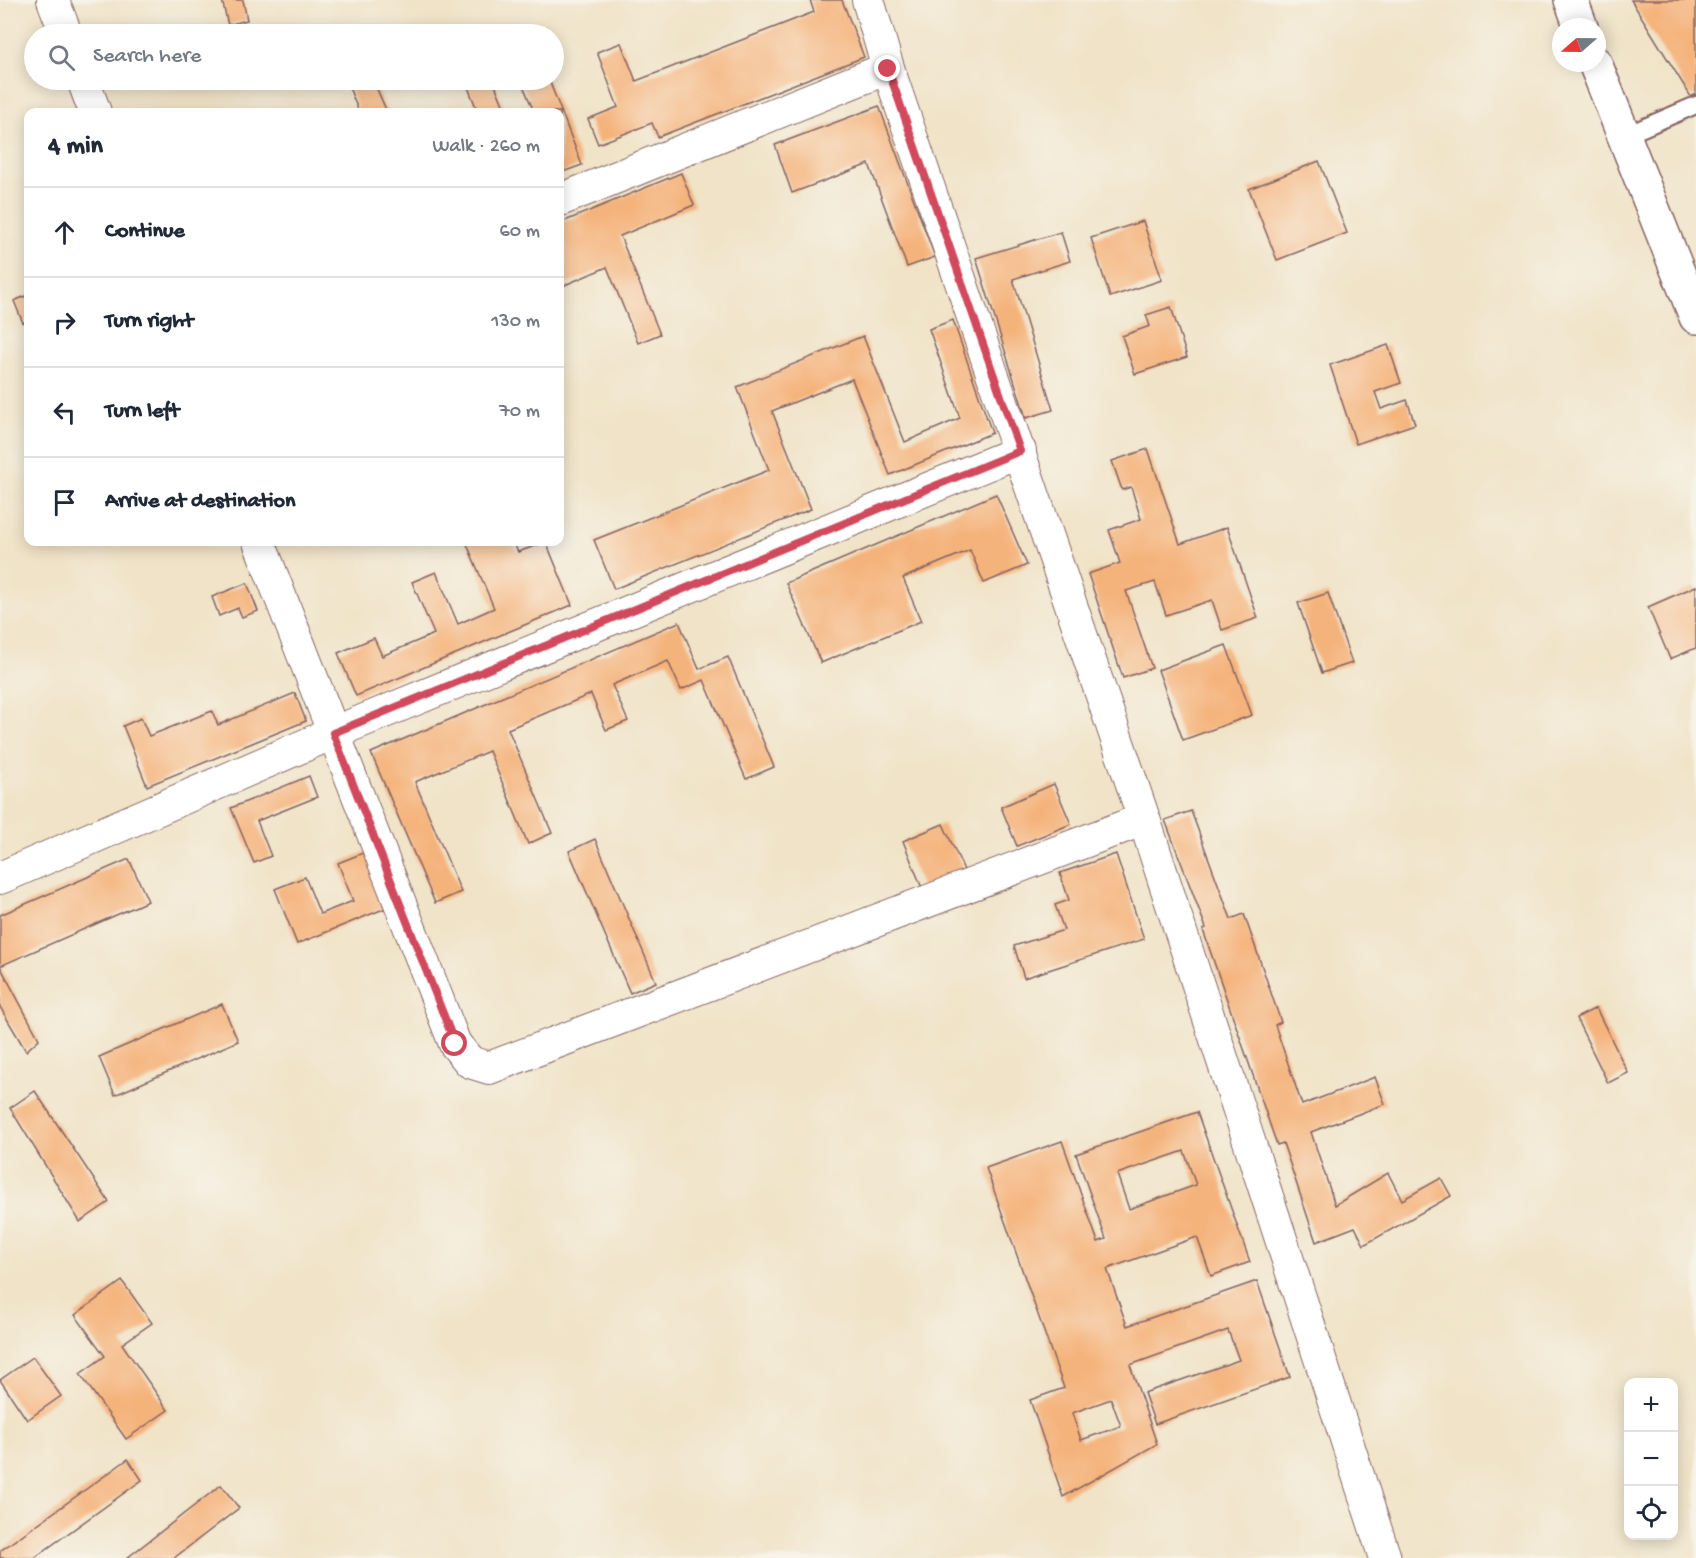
<!DOCTYPE html>
<html lang="en">
<head>
<meta charset="utf-8">
<style>
  body { margin:0; font-family:"Gochi Hand",sans-serif; background:#f6f6f7; color:#1f2937 }
  .controls { position:absolute; right:18px; bottom:18px; display:grid; overflow:hidden; border-radius:12px; box-shadow:0 3px 15px #0003 }
  .controls button { width:54px; height:54px; display:grid; place-items:center; padding:0; border:0; border-bottom:2px solid #e0e1e3; background:#fff; color:#1f2937; font:30px sans-serif }
  .compass { position:absolute; left:1552px; top:18px; width:54px; height:54px; border-radius:50%; background:#fff; box-shadow:0 3px 15px #0003; rotate:250deg }
  .stop { position:absolute; width:18px; height:18px; margin:-14px; border:4px solid #d1495b; border-radius:50%; background:#fff }
  .stop.end { background:#d1495b; border-color:#fff; box-shadow:0 2px 6px #0008 }
  .list { margin:0; padding:0; list-style:none }
  h2 { display:flex; justify-content:space-between; align-items:center; height:78px; margin:0; padding:0 24px; font-size:26px }
  h2 small { font-size:20px; font-weight:400; color:#747a83 }
  .list li { display:grid; grid-template-columns:39px 1fr auto; gap:18px; align-items:center; box-sizing:border-box; height:90px; padding:0 24px; border-top:2px solid #e0e1e3 }
  .list b { display:block; font-size:22px; white-space:nowrap }
  .list em { font-size:20px; font-style:normal; color:#747a83 }
  .icon { flex:none; width:33px; height:33px; fill:none; stroke:currentColor; stroke-width:2; stroke-linecap:round; stroke-linejoin:round }
  .map { position:relative; flex:none; width:1696px; height:1558px; overflow:hidden }
  .search { position:absolute; background:#fff; box-shadow:0 3px 15px #0003; left:24px; top:24px; width:540px; height:66px; display:flex; align-items:center; gap:15px; box-sizing:border-box; padding:0 21px; border-radius:33px; color:#747a83; font-size:22px }
  .panel { position:absolute; background:#fff; box-shadow:0 3px 15px #0003; left:24px; top:108px; width:540px; height:438px; border-radius:12px }
  .map>svg:first-child { display:block }
  .building { fill:#f5b37b; fill-rule:evenodd }
  .lines { fill:none; stroke-linecap:round; stroke-linejoin:round }
  .service-casing { stroke:#846462; stroke-width:20 }
  .minor-casing { stroke:#846462; stroke-width:34 }
  .tertiary-casing { stroke:#846462; stroke-width:36 }
  .service { stroke:#fff; stroke-width:16 }
  .minor { stroke:#fff; stroke-width:32 }
  .tertiary { stroke:#fff; stroke-width:33 }
  .route { stroke:#d1495b; stroke-width:8 }
</style>
</head>
<body>
<div class="map">
<svg width="1696" height="1558" viewBox="0 0 1696 1558">
  <rect width="100%" height="100%" fill="#f7f3e8"/>
  <filter id="ink" filterUnits="userSpaceOnUse"><feTurbulence type="fractalNoise" baseFrequency=".0167" numOctaves="2"/><feDisplacementMap in="SourceGraphic" scale="12" xChannelSelector="R" yChannelSelector="G"/><feConvolveMatrix kernelMatrix="1 2 1 2 8 2 1 2 1" color-interpolation-filters="sRGB"/></filter>
  <filter id="wash" filterUnits="userSpaceOnUse"><feTurbulence type="fractalNoise" baseFrequency=".008" numOctaves="4" result="noise"/><feDisplacementMap in="SourceGraphic" scale="24" xChannelSelector="R" yChannelSelector="G"/><feGaussianBlur stdDeviation="1.35" result="paint"/><feColorMatrix in="noise" values="0 0 0 0 0 0 0 0 0 0 0 0 0 0 0 0 0 1.4 0 .05"/><feComposite in="paint" operator="in"/></filter>
  <g filter="url(#wash)">
    <rect width="100%" height="100%" fill="#f0e3c7"/>
    <g id="blocks">
      <g class="building">
        <polygon points="222,0 243,0 247,20 228,25"/>
        <polygon points="810,0 842,0 864,57 658,137 652,123 598,144 588,119 618,107 597,52 621,43 636,81 814,12"/>
        <polygon points="1631,0 1696,0 1696,94 1691,97"/>
        <polygon points="346,80 373,80 387,112 359,112"/>
        <polygon points="465,80 493,80 506,112 478,112"/>
        <polygon points="521,80 549,80 582,165 560,173 560,112 534,112"/>
        <polygon points="879,106 935,257 907,267 869,164 792,193 775,145"/>
        <polygon points="1319,161 1347,233 1277,260 1249,189"/>
        <polygon points="681,173 694,205 620,236 660,334 638,343 607,267 560,287 560,223"/>
        <polygon points="1143,221 1162,280 1110,297 1091,238"/>
        <polygon points="1061,232 1070,261 1013,279 1053,410 1026,418 976,258"/>
        <polygon points="28,295 28,320 23,323 14,301"/>
        <polygon points="1171,307 1187,357 1135,374 1122,336 1150,326 1146,315"/>
        <polygon points="953,320 992,433 890,475 852,379 772,411 811,509 614,589 594,540 769,470 737,387 863,336 905,442 960,418 929,329"/>
        <polygon points="1388,345 1401,383 1375,392 1381,409 1407,400 1415,424 1356,444 1330,365"/>
        <polygon points="1148,449 1180,544 1227,527 1258,618 1222,630 1212,600 1166,615 1155,582 1126,591 1152,668 1123,678 1088,574 1120,563 1109,530 1141,519 1131,487 1122,490 1112,461"/>
        <polygon points="996,494 1027,565 984,583 970,550 903,578 921,621 821,663 786,583"/>
        <polygon points="466,542 513,542 518,552 546,542 572,605 356,696 338,653 374,638 382,656 434,634 412,582 436,572 458,624 494,608"/>
        <polygon points="247,583 258,611 242,617 238,608 219,616 212,597"/>
        <polygon points="1696,586 1696,648 1670,659 1648,607"/>
        <polygon points="1328,593 1352,663 1322,673 1298,603"/>
        <polygon points="679,622 699,669 728,657 774,767 746,779 704,680 681,690 668,661 612,685 628,721 606,730 591,694 508,729 552,833 528,844 489,751 415,782 461,892 435,903 371,753"/>
        <polygon points="1226,645 1252,715 1183,740 1158,670"/>
        <polygon points="295,693 306,721 147,786 123,726 141,718 149,736 212,711 218,725"/>
        <polygon points="309,776 317,797 257,821 271,856 254,863 231,808"/>
        <polygon points="1054,784 1071,824 1017,846 1001,807"/>
        <polygon points="1191,811 1231,919 1244,914 1281,1022 1275,1025 1302,1105 1375,1077 1385,1104 1311,1132 1335,1205 1388,1173 1402,1200 1441,1178 1451,1196 1364,1245 1355,1227 1316,1242 1283,1143 1277,1145 1203,930 1206,928 1165,820"/>
        <polygon points="943,824 964,870 922,888 903,841"/>
        <polygon points="595,839 656,982 630,993 569,851"/>
        <polygon points="368,851 391,906 297,944 275,889 305,877 320,914 353,901 338,863"/>
        <polygon points="1116,854 1144,939 1024,978 1014,946 1064,930 1055,905 1069,900 1060,873"/>
        <polygon points="129,859 148,901 0,966 39,1039 26,1051 0,1007 0,915"/>
        <polygon points="222,1004 238,1041 115,1095 99,1057"/>
        <polygon points="1596,1008 1628,1073 1608,1083 1576,1018"/>
        <polygon points="35,1091 109,1202 80,1222 10,1108"/>
        <path d="M1197 1112 1250 1262 1211 1276 1197 1237 1107 1269 1127 1326 1257 1281 1290 1377 1155 1424 1144 1393 1239 1360 1228 1330 1130 1365 1157 1444 1063 1497 1030 1400 1064 1388 986 1168 1062 1141 1098 1242 1106 1239 1076 1154ZM1184 1151 1196 1185 1129 1209 1117 1174ZM1111 1399 1121 1426 1081 1440 1072 1413Z"/>
        <polygon points="122,1281 152,1323 122,1344 168,1410 126,1439 80,1374 105,1356 75,1315"/>
        <polygon points="33,1357 61,1396 27,1420 0,1380"/>
        <polygon points="128,1459 142,1480 34,1558 0,1558 0,1551"/>
        <polygon points="221,1485 239,1508 174,1558 127,1558"/>
      </g>
    </g>
  </g>
  <g filter="url(#ink)">
    <use href="#blocks" fill-opacity="0" stroke="#846462" stroke-width="1.5"/>
    <g class="lines">
      <defs>
        <polyline id="service" points="1624,136 1696,105"/>
        <g id="minor">
          <polyline points="53,0 66,34"/>
          <polyline points="868,0 888,68 1144,819 1385,1558"/>
          <polyline points="83,80 95,112"/>
          <polyline points="560,200 888,68"/>
          <polyline points="259,542 455,1044 470,1062 489,1068 1144,819"/>
          <polyline points="0,878 333,733 1020,451"/>
        </g>
        <g id="tertiary">
          <polyline points="1571,0 1581,27"/>
          <polyline points="1595,63 1696,317"/>
        </g>
      </defs>
      <use href="#service" class="service-casing"/>
      <use href="#minor" class="minor-casing"/>
      <use href="#tertiary" class="tertiary-casing"/>
      <use href="#service" class="service"/>
      <use href="#minor" class="minor"/>
      <use href="#tertiary" class="tertiary"/>
    </g>
  </g>
  <g class="lines" filter="url(#ink)">
    <polyline class="route" points="455,1044 333,733 1020,451 888,69"/>
  </g>
</svg>
<div class="controls">
<button>+</button>
<button>−</button>
<button><svg class="icon" aria-label="locate" viewBox="0 0 24 24"><circle cx="12" cy="12" r="6"/><path d="M12 2v4M12 18v4M2 12h4M18 12h4"/></svg></button>
</div>
<svg class="compass" viewBox="-18 -18 36 36"><path d="M0-13l5 13h-10z" fill="#e53935"/><path d="M0 13l5-13h-10z" fill="#747a83"/></svg>
<div class="stop" style="left:455px;top:1044px"></div>
<div class="stop end" style="left:888px;top:69px"></div>
<div class="search"><svg class="icon" aria-label="search" viewBox="0 0 24 24"><circle cx="10" cy="10" r="6"/><path d="M15 15l6 6"/></svg>Search here</div>
<section class="panel">
<h2>4 min<small>Walk · 260 m</small></h2>
<ul class="list">
<li><svg class="icon" aria-label="ahead" viewBox="0 0 24 24"><path d="M12 20V5M6 11l6-6 6 6"/></svg><div><b>Continue</b></div><em>60 m</em></li>
<li><svg class="icon" aria-label="right" viewBox="0 0 24 24"><path d="M7 20v-9h11M14 6l5 5-5 5"/></svg><div><b>Turn right</b></div><em>130 m</em></li>
<li><svg class="icon" aria-label="left" viewBox="0 0 24 24"><path d="M17 20v-9H6M10 6l-5 5 5 5"/></svg><div><b>Turn left</b></div><em>70 m</em></li>
<li><svg class="icon" aria-label="arrive" viewBox="0 0 24 24"><path d="M6 21V4h12l-3 4 3 4H6"/></svg><div><b>Arrive at destination</b></div></li>
</ul>
</section>
</div>
</body>
</html>
